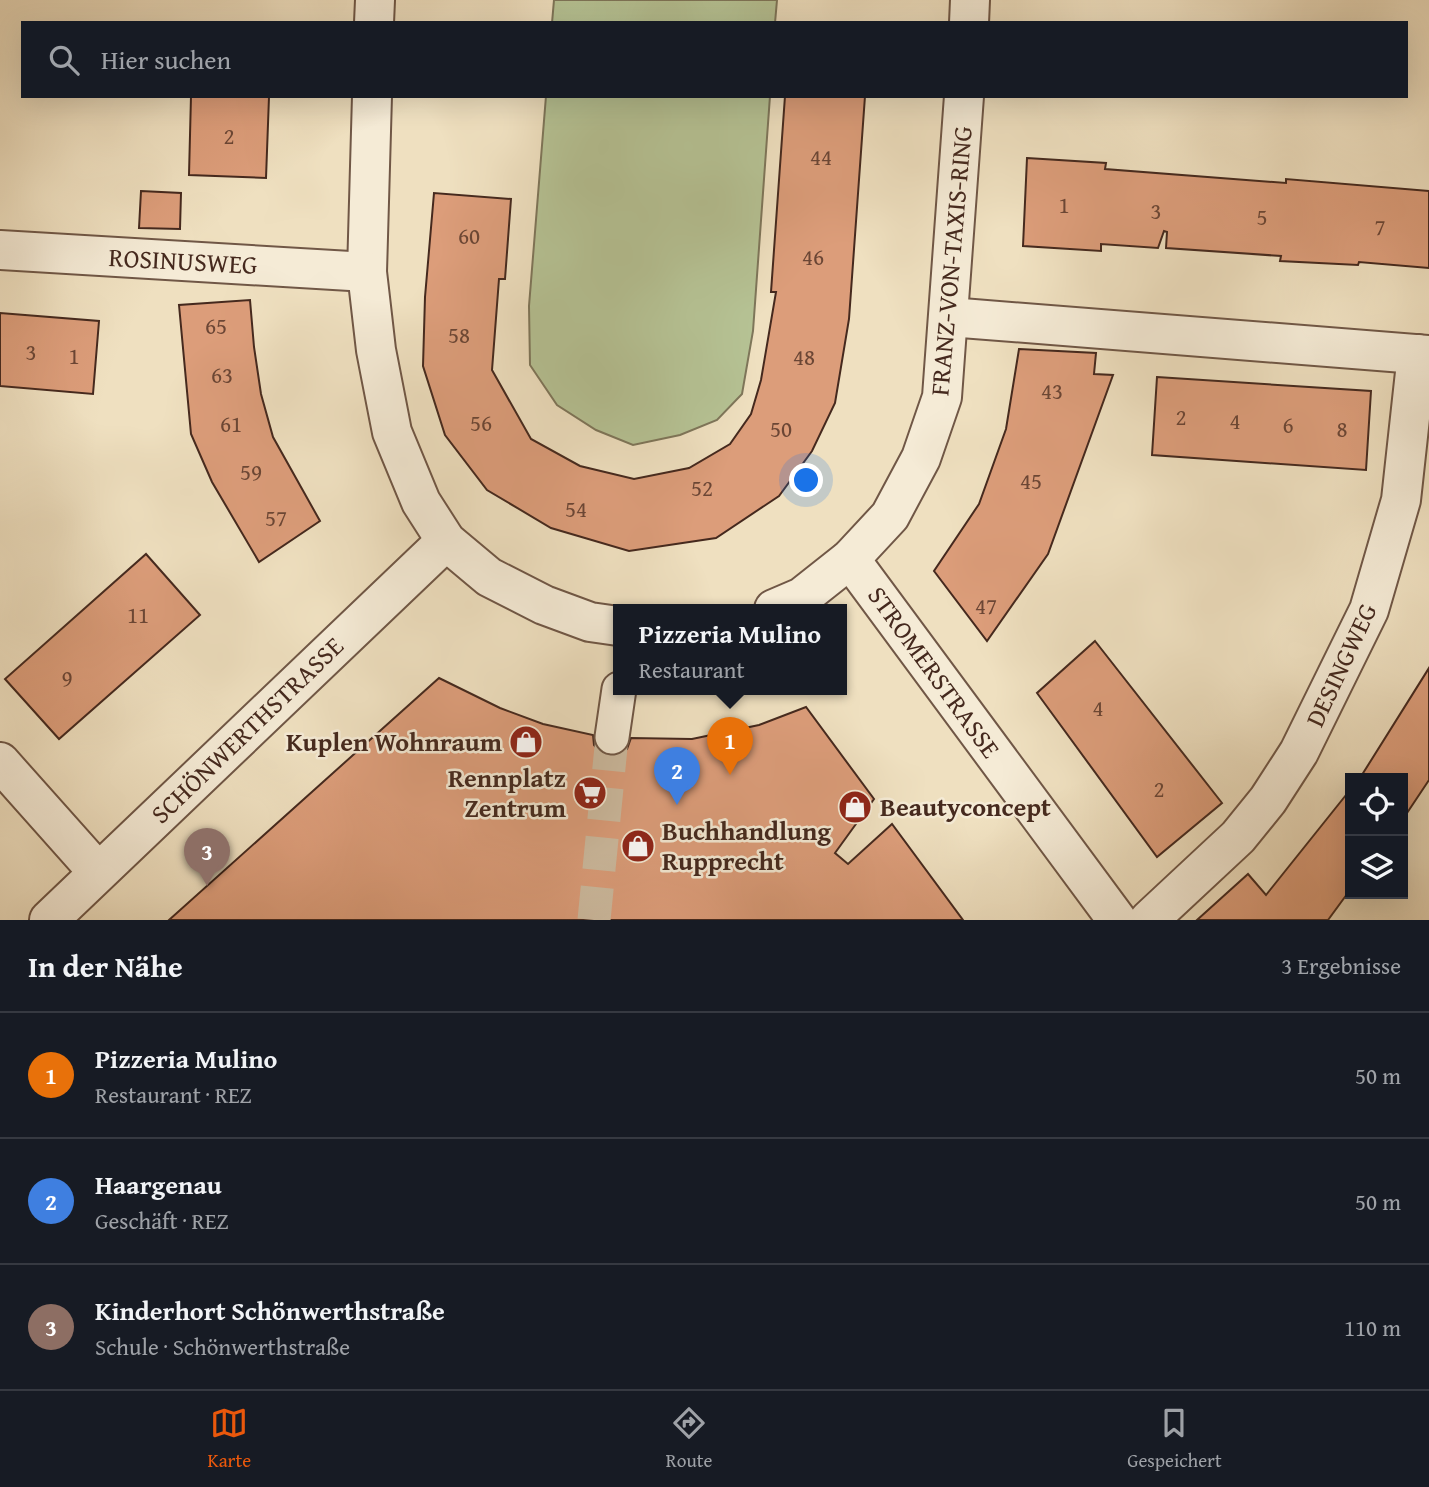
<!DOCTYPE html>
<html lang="de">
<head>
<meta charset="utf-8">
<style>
  body { margin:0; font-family:"Gentium Book Plus",serif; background:#20242c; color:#f1f3f6 }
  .controls { position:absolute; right:21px; bottom:21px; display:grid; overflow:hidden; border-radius:0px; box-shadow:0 7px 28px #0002 }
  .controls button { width:63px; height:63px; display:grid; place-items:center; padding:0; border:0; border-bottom:2px solid #363941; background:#171b24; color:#f1f3f6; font:35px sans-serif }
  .you { position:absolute; left:807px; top:481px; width:24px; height:24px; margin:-18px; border:5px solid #fff; border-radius:50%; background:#1a73e8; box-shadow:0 0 0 10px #1a73e833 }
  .badge { display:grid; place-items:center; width:46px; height:46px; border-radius:50%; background:#ea580c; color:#fff; font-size:23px; font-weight:700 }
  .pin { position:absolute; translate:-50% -58px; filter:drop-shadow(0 2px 4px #0008) }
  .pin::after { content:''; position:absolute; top:37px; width:24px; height:21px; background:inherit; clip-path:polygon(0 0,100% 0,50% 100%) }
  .popup { position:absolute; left:613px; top:604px; width:234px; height:91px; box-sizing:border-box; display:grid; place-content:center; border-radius:0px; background:#171b24; filter:drop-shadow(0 2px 5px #0005); font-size:23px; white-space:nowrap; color:#9ea1a6 }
  .popup b { font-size:26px; color:#f1f3f6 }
  .popup::after { content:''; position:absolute; left:50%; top:100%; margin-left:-14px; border:14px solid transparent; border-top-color:#171b24 }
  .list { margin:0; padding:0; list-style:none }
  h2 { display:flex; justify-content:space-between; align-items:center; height:91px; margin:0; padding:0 28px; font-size:30px }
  h2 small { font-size:23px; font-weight:400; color:#9ea1a6 }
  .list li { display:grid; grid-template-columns:46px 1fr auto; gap:21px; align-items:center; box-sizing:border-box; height:126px; padding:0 28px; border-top:2px solid #363941 }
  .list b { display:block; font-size:26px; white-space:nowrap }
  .list p { margin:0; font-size:23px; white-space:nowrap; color:#9ea1a6 }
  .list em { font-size:23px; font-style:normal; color:#9ea1a6 }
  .icon { flex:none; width:38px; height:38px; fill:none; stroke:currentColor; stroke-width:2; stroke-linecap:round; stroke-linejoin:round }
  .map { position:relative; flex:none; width:1429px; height:920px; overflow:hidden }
  .search { position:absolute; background:#171b24; box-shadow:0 7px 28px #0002; left:21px; right:21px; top:21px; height:77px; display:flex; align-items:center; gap:18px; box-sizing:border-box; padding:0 24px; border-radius:0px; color:#9ea1a6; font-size:26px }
  .sheet { height:469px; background:#171b24 }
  nav { display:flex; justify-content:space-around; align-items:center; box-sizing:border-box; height:98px; border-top:2px solid #363941; background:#171b24; font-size:19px; color:#9ea1a6 }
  nav a { display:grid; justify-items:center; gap:4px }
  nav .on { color:#ea580c }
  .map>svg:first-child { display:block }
  .green { fill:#b6c395; stroke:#7e765a; stroke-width:2 }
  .building { fill:#dc9d7a; stroke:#45291e; stroke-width:2 }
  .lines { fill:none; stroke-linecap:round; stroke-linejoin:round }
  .pedestrian-tunnel { stroke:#cdbba0; stroke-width:33; stroke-dasharray:33 17; stroke-linecap:butt }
  .pedestrian-casing { stroke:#705746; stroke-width:37 }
  .minor-casing { stroke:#705746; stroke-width:42 }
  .pedestrian { stroke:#f5ebd6; stroke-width:33 }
  .minor { stroke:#f5ebd6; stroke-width:38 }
  .labels { text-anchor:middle; stroke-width:5; stroke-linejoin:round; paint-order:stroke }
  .number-label { font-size:23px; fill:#6b4635 }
  .street-label { font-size:26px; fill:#45291e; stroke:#f5ebd6 }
  .poi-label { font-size:26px; font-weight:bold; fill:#45291e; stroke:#f5ebd6; text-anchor:end }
</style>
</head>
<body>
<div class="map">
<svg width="1429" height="920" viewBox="0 0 1429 920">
  <rect width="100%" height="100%" fill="#efe0c0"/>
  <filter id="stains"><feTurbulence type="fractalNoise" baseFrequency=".00286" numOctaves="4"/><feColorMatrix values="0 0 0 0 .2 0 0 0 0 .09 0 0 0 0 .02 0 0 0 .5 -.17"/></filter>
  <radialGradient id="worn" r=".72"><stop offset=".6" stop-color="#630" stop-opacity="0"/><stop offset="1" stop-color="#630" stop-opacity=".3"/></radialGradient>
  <g class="green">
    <polygon points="554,0 777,0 775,23 552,23"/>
    <polygon points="546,96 770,96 753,331 742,394 717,420 680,435 633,445 596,430 557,405 530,365 529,306"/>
  </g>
  <g class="building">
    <polygon points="191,96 269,97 266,178 189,175"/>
    <polygon points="785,96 865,96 849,319 835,403 812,451 779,496 716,538 629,551 551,528 487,490 445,435 423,366 425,297 434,193 511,199 505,279 499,279 492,370 531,439 580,466 634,479 689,468 730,444 751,414 761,380 776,292 771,292"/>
    <polygon points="1027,158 1106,163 1105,169 1286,183 1286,179 1429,191 1429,268 1359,262 1358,265 1280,261 1281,256 1166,248 1167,232 1164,231 1158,248 1101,244 1101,251 1023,246"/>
    <polygon points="141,191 181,193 180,229 139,228"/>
    <polygon points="250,300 254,347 261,394 273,437 320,521 259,562 212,482 191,434 179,305"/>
    <polygon points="0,313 99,321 93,394 0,386"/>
    <polygon points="1019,349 1096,353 1094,374 1113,375 1048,554 987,641 934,571 979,504 1006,429"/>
    <polygon points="1157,377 1371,391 1366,470 1152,455"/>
    <polygon points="146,554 200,615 59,739 5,679"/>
    <polygon points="1095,641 1222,803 1157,857 1037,693"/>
    <polygon points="1429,668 1429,780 1403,819 1403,778 1360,778"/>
    <polygon points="439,678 500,708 543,724 593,735 594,745 600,752 610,756 618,755 627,749 631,738 692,739 759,725 806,707 874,799 835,853 848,864 892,824 963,920 169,920"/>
    <polygon points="1350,790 1350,890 1328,920 1197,920 1248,874 1266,895"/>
  </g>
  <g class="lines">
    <polyline class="pedestrian-tunnel" points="594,920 612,737"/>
    <defs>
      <polyline id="pedestrian" points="612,737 619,689"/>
      <g id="minor">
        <polyline points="374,23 375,0"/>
        <polyline points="969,23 970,0"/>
        <polyline points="372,96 367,272 376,350 392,432 421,502 446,541 489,577 544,605 590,622 618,626"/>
        <polyline points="0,250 367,272"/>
        <polyline points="949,317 1429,355"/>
        <polyline points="850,559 1117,920"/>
        <polyline points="774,609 802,597 850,559 890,516 921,458 942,397 964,96"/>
        <polyline points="0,762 98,872"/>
        <polyline points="49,920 446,541"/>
        <polyline points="1149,920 1238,837 1268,800 1299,752 1369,610 1401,500 1417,354"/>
      </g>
    </defs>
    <use href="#pedestrian" class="pedestrian-casing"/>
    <use href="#minor" class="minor-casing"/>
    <use href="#pedestrian" class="pedestrian"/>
    <use href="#minor" class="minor"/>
  </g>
  <defs>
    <symbol id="shop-disc" viewBox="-11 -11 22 22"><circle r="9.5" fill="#8f2418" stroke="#f5ebd6"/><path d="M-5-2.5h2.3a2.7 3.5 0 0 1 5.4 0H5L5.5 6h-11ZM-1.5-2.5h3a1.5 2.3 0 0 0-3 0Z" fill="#fff"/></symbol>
    <symbol id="supermarket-disc" viewBox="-11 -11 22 22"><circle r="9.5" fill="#8f2418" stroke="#f5ebd6"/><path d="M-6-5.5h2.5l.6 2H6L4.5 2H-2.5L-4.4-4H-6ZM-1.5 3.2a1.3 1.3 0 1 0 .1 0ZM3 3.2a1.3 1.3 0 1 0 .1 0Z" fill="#fff"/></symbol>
  </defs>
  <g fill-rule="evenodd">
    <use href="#shop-disc" x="507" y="723" width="38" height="38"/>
    <use href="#supermarket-disc" x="571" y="774" width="38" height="38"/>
    <use href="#shop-disc" x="836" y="788" width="38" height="38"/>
    <use href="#shop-disc" x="619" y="827" width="38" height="38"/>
  </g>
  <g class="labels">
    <g class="number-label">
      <text x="229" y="144">2</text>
      <text x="821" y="165">44</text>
      <text x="1064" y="213">1</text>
      <text x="1156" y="219">3</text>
      <text x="1262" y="225">5</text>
      <text x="1380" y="235">7</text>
      <text x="469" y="244">60</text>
      <text x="813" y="265">46</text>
      <text x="216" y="334">65</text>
      <text x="459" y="343">58</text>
      <text x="31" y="360">3</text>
      <text x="74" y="364">1</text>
      <text x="804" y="365">48</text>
      <text x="222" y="383">63</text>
      <text x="1052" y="399">43</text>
      <text x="1181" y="425">2</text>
      <text x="1235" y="429">4</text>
      <text x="481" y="431">56</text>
      <text x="231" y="432">61</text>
      <text x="1288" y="433">6</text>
      <text x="781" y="437">50</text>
      <text x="1342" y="437">8</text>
      <text x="251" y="480">59</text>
      <text x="1031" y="489">45</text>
      <text x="702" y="496">52</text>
      <text x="576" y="517">54</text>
      <text x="276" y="526">57</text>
      <text x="986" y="614">47</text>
      <text x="138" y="623">11</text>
      <text x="67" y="686">9</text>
      <text x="1098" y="716">4</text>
      <text x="1159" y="797">2</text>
    </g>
    <g class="street-label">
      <text transform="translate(183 261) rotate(3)" y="9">ROSINUSWEG</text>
      <text transform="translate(951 261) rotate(-85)" y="9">FRANZ-VON-TAXIS-RING</text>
      <text transform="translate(1341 665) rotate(-65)" y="9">DESINGWEG</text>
      <text transform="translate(934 672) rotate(54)" y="9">STROMERSTRASSE</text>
      <text transform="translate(247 730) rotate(-44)" y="9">SCHÖNWERTHSTRASSE</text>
    </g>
    <g class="poi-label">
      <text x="502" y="751">Kuplen Wohnraum</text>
      <text x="566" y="787">Rennplatz<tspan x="566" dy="30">Zentrum</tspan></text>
      <text x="880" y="816" text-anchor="start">Beautyconcept</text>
      <text x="662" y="840" text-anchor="start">Buchhandlung<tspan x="662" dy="30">Rupprecht</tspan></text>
    </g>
  </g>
  <rect width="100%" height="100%" filter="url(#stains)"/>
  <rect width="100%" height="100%" fill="url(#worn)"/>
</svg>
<div class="controls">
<button><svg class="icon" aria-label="locate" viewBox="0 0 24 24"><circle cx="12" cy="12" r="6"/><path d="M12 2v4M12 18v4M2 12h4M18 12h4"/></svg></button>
<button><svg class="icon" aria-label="layers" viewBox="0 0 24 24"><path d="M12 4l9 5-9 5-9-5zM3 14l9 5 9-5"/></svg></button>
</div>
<div class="you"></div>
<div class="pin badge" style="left:730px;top:775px;background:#e8710a">1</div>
<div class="popup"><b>Pizzeria Mulino</b>Restaurant</div>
<div class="pin badge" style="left:677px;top:805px;background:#3f7fe0">2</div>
<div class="pin badge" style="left:207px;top:886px;background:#8d6e63">3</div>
<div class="search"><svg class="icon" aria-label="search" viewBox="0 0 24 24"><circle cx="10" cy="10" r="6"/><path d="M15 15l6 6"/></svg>Hier suchen</div>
</div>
<section class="sheet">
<h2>In der Nähe<small>3 Ergebnisse</small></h2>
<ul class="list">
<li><span class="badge" style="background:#e8710a">1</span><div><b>Pizzeria Mulino</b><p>Restaurant · REZ</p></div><em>50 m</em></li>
<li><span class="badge" style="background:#3f7fe0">2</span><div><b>Haargenau</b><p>Geschäft · REZ</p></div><em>50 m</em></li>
<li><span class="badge" style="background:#8d6e63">3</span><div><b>Kinderhort Schönwerthstraße</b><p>Schule · Schönwerthstraße</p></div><em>110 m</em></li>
</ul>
</section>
<nav>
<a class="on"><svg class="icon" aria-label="map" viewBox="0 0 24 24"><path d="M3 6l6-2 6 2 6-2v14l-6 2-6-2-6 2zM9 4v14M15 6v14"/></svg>Karte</a>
<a><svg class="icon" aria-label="directions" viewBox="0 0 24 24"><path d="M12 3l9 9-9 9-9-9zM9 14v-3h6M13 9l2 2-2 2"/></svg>Route</a>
<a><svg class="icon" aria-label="saved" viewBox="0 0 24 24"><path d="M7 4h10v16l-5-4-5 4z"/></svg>Gespeichert</a>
</nav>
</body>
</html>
